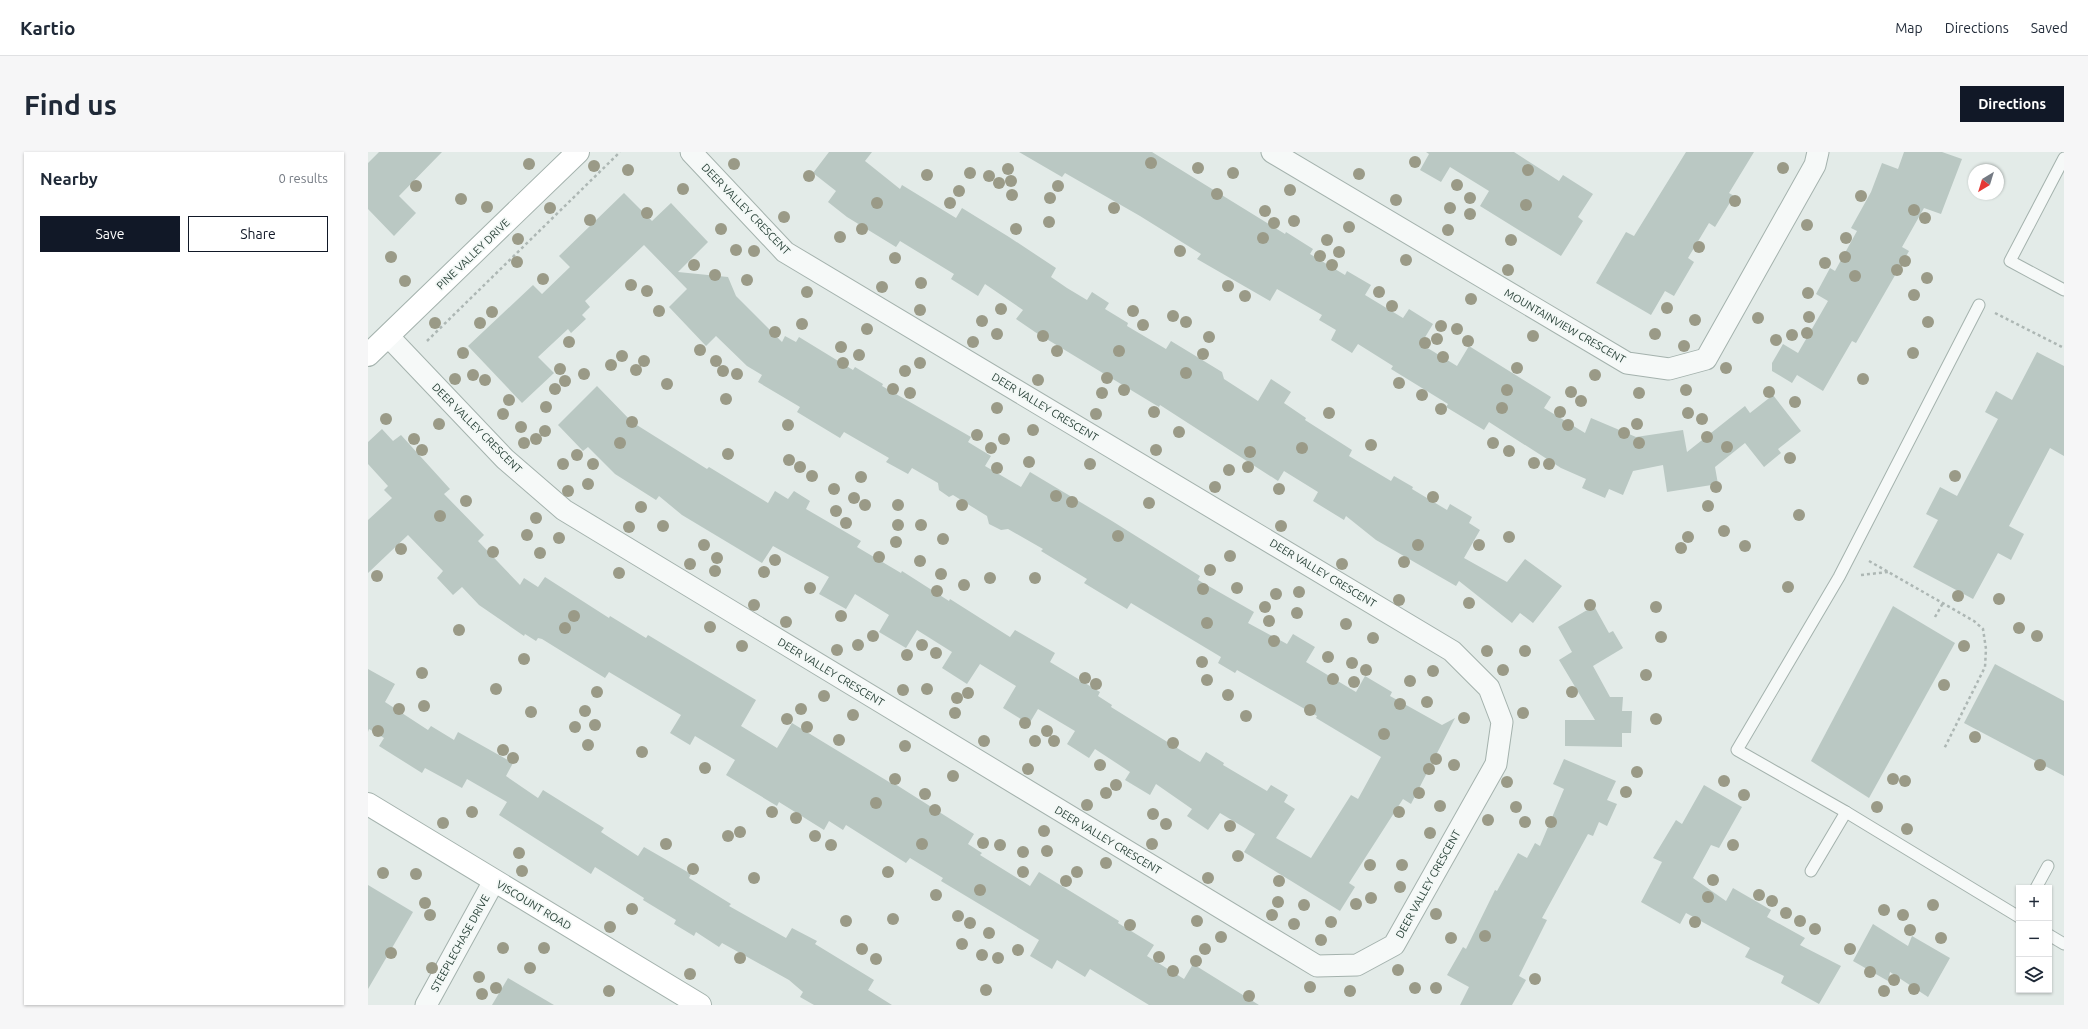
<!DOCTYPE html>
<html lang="en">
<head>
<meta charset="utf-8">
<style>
  body { margin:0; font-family:Ubuntu,sans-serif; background:#f6f6f7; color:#1f2937 }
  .controls { position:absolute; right:12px; bottom:12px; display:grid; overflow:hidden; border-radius:0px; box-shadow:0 1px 3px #0004 }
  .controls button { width:36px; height:36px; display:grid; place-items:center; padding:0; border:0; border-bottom:1px solid #e0e1e3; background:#fff; color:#1f2937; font:20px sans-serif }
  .compass { position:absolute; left:1600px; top:12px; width:36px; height:36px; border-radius:50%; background:#fff; box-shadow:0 1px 3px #0004; rotate:218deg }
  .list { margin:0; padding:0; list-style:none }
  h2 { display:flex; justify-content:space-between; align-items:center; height:52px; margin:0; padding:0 16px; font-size:17px }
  h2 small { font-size:13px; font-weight:400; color:#747a83 }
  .actions { display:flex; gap:8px; padding:12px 16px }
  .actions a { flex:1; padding:9px 0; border:1px solid #111827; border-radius:0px; text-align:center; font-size:14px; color:#111827 }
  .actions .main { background:#111827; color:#fff }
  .icon { flex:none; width:22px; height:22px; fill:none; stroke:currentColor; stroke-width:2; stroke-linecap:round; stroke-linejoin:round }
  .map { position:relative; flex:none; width:1696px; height:853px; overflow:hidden; border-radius:0px }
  header { display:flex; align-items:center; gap:24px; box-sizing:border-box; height:56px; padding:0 20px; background:#fff; border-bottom:1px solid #e0e1e3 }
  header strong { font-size:19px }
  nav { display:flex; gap:22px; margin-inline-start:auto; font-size:14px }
  .intro { display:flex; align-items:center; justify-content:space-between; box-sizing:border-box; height:96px; padding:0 24px }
  h1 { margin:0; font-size:28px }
  .button { padding:10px 18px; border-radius:0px; background:#111827; color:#fff; font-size:14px; font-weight:700 }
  main { display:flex; gap:24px; padding:0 24px }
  aside { flex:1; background:#fff; border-radius:0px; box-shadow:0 1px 3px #0004 }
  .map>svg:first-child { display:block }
  .building { fill:#bac8c3 }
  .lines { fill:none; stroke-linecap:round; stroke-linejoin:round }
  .lane-casing { stroke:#a4b2ad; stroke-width:13 }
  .street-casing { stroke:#a4b2ad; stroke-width:23 }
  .secondary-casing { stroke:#a4b2ad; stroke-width:24 }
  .path { stroke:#adb7b4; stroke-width:2.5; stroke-dasharray:3 3; stroke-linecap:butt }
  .lane { stroke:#f6f9f8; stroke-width:11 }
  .street { stroke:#f6f9f8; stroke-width:21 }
  .secondary { stroke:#fff; stroke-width:22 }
  .tree { fill:#9a9a87 }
  .labels { text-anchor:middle; stroke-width:3.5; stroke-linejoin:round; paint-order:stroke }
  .street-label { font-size:11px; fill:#2b433a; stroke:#f3f8f6 }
</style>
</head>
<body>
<header>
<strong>Kartio</strong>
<nav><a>Map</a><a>Directions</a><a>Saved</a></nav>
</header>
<div class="intro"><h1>Find us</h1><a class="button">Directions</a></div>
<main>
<aside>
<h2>Nearby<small>0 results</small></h2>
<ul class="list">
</ul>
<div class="actions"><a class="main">Save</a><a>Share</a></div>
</aside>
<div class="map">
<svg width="1696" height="853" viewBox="0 0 1696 853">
  <rect width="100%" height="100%" fill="#e3ebe8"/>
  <g class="building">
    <polygon points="11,0 74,0 31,44 48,61 26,84 0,57 0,11"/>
    <polygon points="461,0 504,0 497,9 532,37 534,33 588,66 594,56 641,85 688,116 683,125 699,136 719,148 724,140 741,151 737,157 760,171 759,174 798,197 803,189 854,220 856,227 890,249 903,227 923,240 916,251 938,266 937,268 984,298 981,304 1023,329 1026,324 1045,335 1044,337 1079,358 1082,352 1104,365 1101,371 1112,378 1096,406 1139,430 1157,407 1194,434 1165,471 1152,461 1144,471 1091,429 1088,434 1008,388 978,364 976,368 945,349 950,340 916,319 910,329 792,253 791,255 667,180 648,167 655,158 617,132 610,144 583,127 586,122 532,89 528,95 479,65 460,50 468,39 445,21"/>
    <polygon points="651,0 784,0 917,82 918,80 945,97 942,102 977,123 979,119 1003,133 997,143 1035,166 1041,157 1065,172 1053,192 1089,214 1101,194 1183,245 1176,256 1217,281 1223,266 1268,285 1315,278 1319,300 1377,254 1382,261 1405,243 1433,279 1410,297 1413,301 1396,315 1377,291 1347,315 1350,332 1299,340 1295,313 1265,319 1255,343 1241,337 1237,346 1214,336 1218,327 1193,316 1121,270 1116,278 1078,255 1080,252 1023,217 1025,214 990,192 984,201 963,188 968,178 951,168 954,163 909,137 902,149 829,107 833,102 772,64 697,21 694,25"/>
    <polygon points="1058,0 1146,0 1191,29 1195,23 1225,42 1210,65 1215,69 1193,104 1112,54 1121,39 1082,15 1073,30 1052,18 1061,2"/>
    <polygon points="1318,0 1386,0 1361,41 1366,44 1347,75 1341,71 1320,106 1326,110 1306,144 1297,139 1283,163 1228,131 1258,80 1266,84"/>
    <polygon points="1536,0 1574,0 1594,7 1573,62 1556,56 1534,95 1541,99 1488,191 1484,189 1455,239 1429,223 1424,231 1404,219 1404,211 1415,192 1430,201 1460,149 1448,142 1462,116 1467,119 1489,79 1483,76 1503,40 1514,11 1530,17"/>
    <polygon points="256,41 284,69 303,51 340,90 310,120 360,125 368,144 414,190 417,184 428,190 431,185 485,218 487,215 515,232 514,234 603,285 600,290 623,304 617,314 653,335 662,320 744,369 832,424 830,428 886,460 880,471 919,492 925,482 947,495 938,510 988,540 997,524 1024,540 1022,544 1074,573 1087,566 1043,652 1035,647 981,731 987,735 972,759 876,700 887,682 852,661 840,678 819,664 824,657 788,632 782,643 757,628 762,620 727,597 721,606 699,592 707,579 670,557 661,572 635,556 648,534 612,512 599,532 574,516 584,500 549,478 538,496 511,480 521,463 487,442 478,457 451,442 461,425 405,394 394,411 314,363 291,344 288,348 247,322 220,295 215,299 190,273 229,234 264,270 339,317 341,315 400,351 407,339 420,347 426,339 442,349 438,357 493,389 489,395 533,421 534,419 581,449 582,447 642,485 647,478 687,501 682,510 732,540 730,544 744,553 743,555 822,604 832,610 838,600 856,611 855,613 899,639 903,633 920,643 916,650 927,657 908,686 943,706 983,643 990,647 1013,605 948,566 949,564 869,518 867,521 850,511 853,505 763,451 759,457 716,431 719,427 673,399 675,397 640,377 633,378 621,372 619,364 585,343 581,345 571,338 570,331 544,316 540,322 518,310 521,306 476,280 472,286 429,260 432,255 390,230 394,223 379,214 348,184 338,194 301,155 319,137 276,93 217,149 222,155 214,163 218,167 203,181 200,177 170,205 186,221 154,251 100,194 165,133 174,142 202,115 191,104"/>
    <polygon points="1669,200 1696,214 1696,304 1682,296 1641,374 1656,382 1643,408 1630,401 1605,447 1545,415 1570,368 1558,362 1572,335 1589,344 1630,267 1617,260 1628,239 1644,248"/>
    <polygon points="14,277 25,289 33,283 82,337 76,342 116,383 110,389 152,433 156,426 170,435 177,425 241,466 242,464 278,486 280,483 388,548 373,574 409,596 424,571 526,633 527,632 606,682 600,692 614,701 612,703 662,734 671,720 751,769 750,771 786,793 779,804 816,827 825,812 891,853 781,853 722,817 717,825 689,808 684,817 662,804 671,788 573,729 575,726 542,706 538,711 478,673 475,678 461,669 456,678 411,650 409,654 358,623 367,608 327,584 322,593 302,581 313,563 241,520 237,526 174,487 170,486 168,489 157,482 156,484 111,453 94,435 85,443 69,426 75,419 40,383 0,421 0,368 24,346 16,338 20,334 0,312 0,290"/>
    <polygon points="1226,454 1241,481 1245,479 1255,496 1225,514 1242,545 1255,545 1254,559 1264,559 1263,581 1254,581 1254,595 1197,594 1197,568 1227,568 1191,508 1204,500 1190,475"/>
    <polygon points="1525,454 1587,491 1501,646 1443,609"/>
    <polygon points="1627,512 1696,549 1696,624 1596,571"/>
    <polygon points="0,517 27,532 17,550 60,578 63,574 86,588 90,580 145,611 138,624 170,646 175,638 236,676 233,680 270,704 276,695 323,722 321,726 363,752 361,754 418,786 424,776 449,789 447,792 506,828 500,838 524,853 446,853 432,845 435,840 421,828 354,791 351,795 328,780 326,784 306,772 308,768 275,748 276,746 227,715 223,722 131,663 139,650 99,627 94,636 57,616 54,621 11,594 16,586 1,577 0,580"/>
    <polygon points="1196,607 1248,629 1239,648 1249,652 1239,674 1231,670 1225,684 1220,682 1174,766 1179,768 1151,824 1158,828 1144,853 1092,853 1101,835 1079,823 1095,795 1098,797 1127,738 1129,739 1150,701 1159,706 1167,691 1172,694 1196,637 1185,632"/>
    <polygon points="1336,633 1374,655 1351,696 1343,693 1325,726 1358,749 1365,736 1403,758 1399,765 1437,786 1432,793 1473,814 1451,852 1413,831 1416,824 1377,805 1382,796 1318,761 1312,772 1273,750 1294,710 1285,706 1308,668 1314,672"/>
    <polygon points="0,733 45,760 0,837"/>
    <polygon points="1505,772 1540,794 1544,784 1582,806 1560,845 1522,820 1520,829 1485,809"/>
    <polygon points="140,826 186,853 124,853"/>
  </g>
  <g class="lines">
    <defs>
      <g id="lane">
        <polyline points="1696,6 1642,109 1696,138"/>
        <polyline points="1611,153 1471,425 1369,598 1478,660 1651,765"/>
        <polyline points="1443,719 1478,660"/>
        <polyline points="1668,736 1680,714"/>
        <polyline points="1681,783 1696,792"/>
      </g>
      <g id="street">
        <polyline points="904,0 1259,211 1301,217 1338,207 1447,13 1450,0"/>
        <polyline points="20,184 137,307 196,358 949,814 989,813 1026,793 1128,612 1134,570 1121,536 1084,499 417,100 323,0"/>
        <polyline points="58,853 126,729"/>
      </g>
      <g id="secondary">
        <polyline points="0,203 210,0"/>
        <polyline points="0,652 332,853"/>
      </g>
    </defs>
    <use href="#lane" class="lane-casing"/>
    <use href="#street" class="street-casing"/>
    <use href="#secondary" class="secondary-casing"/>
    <g class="path">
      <polyline points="1627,161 1696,196"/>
      <polyline points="59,189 252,0"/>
      <polyline points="1501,409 1606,469 1615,477 1618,497 1617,515 1576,597"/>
      <polyline points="1493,423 1520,420"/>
      <polyline points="1567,465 1575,451"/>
    </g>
    <use href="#lane" class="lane"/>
    <use href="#street" class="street"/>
    <use href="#secondary" class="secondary"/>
  </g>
  <g class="tree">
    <circle cx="1047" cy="10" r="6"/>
    <circle cx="783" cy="11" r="6"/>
    <circle cx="161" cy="12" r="6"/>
    <circle cx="366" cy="12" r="6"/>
    <circle cx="226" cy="14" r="6"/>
    <circle cx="830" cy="16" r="6"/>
    <circle cx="1415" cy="16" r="6"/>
    <circle cx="640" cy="17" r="6"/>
    <circle cx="260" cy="18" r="6"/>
    <circle cx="1160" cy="18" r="6"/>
    <circle cx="602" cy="21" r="6"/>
    <circle cx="865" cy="21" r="6"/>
    <circle cx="991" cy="22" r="6"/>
    <circle cx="559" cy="23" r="6"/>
    <circle cx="441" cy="24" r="6"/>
    <circle cx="621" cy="24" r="6"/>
    <circle cx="643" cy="29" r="6"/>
    <circle cx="631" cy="31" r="6"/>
    <circle cx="1089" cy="33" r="6"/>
    <circle cx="48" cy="34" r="6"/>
    <circle cx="690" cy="34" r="6"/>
    <circle cx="315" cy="37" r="6"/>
    <circle cx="922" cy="38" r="6"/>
    <circle cx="591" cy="39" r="6"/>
    <circle cx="849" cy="42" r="6"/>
    <circle cx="644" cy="43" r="6"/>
    <circle cx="1493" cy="44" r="6"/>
    <circle cx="682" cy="46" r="6"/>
    <circle cx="1102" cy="46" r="6"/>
    <circle cx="93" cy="47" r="6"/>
    <circle cx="1028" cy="48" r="6"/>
    <circle cx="1367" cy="49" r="6"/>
    <circle cx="509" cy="51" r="6"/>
    <circle cx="582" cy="51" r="6"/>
    <circle cx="1158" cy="53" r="6"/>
    <circle cx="119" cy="55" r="6"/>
    <circle cx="182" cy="56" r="6"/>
    <circle cx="746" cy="56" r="6"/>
    <circle cx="1082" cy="56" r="6"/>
    <circle cx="1546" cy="58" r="6"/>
    <circle cx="897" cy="59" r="6"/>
    <circle cx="279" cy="61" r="6"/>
    <circle cx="1102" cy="62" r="6"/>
    <circle cx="416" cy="65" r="6"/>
    <circle cx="1557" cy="66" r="6"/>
    <circle cx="222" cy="68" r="6"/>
    <circle cx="926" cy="69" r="6"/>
    <circle cx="681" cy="70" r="6"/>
    <circle cx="906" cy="71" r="6"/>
    <circle cx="1439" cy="73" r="6"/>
    <circle cx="981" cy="75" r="6"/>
    <circle cx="353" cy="77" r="6"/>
    <circle cx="494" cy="77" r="6"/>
    <circle cx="648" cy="77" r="6"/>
    <circle cx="1080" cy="78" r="6"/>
    <circle cx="472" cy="85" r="6"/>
    <circle cx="895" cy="86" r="6"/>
    <circle cx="1478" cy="86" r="6"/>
    <circle cx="150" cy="87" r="6"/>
    <circle cx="959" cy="88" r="6"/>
    <circle cx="1143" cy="88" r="6"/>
    <circle cx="1331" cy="95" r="6"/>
    <circle cx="368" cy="98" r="6"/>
    <circle cx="386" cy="99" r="6"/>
    <circle cx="812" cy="99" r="6"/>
    <circle cx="971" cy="100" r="6"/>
    <circle cx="952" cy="104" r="6"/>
    <circle cx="23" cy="105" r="6"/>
    <circle cx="1477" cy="105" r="6"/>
    <circle cx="527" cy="106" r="6"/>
    <circle cx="1038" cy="108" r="6"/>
    <circle cx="1537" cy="109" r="6"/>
    <circle cx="149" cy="110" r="6"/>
    <circle cx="1457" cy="111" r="6"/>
    <circle cx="326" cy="113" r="6"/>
    <circle cx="964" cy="113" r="6"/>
    <circle cx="1140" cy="118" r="6"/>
    <circle cx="1529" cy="118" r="6"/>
    <circle cx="347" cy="123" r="6"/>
    <circle cx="1487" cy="124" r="6"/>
    <circle cx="1559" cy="126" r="6"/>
    <circle cx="175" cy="127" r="6"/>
    <circle cx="379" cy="128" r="6"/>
    <circle cx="37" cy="129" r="6"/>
    <circle cx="553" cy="131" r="6"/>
    <circle cx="263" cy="133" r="6"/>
    <circle cx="860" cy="134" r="6"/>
    <circle cx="514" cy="135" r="6"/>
    <circle cx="279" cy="139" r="6"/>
    <circle cx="439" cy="140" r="6"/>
    <circle cx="1011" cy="140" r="6"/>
    <circle cx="1440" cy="141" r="6"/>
    <circle cx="1546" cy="143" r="6"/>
    <circle cx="877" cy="144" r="6"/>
    <circle cx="1103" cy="147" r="6"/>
    <circle cx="1024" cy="154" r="6"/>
    <circle cx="1299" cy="156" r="6"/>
    <circle cx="633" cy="157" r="6"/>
    <circle cx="552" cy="158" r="6"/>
    <circle cx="291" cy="159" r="6"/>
    <circle cx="765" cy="159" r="6"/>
    <circle cx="124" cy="160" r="6"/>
    <circle cx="805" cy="164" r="6"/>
    <circle cx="1441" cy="165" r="6"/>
    <circle cx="1390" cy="166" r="6"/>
    <circle cx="1327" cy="168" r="6"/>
    <circle cx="614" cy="169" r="6"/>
    <circle cx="818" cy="170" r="6"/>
    <circle cx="1560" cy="170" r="6"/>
    <circle cx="67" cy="171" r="6"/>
    <circle cx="112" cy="171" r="6"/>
    <circle cx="434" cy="172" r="6"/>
    <circle cx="775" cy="173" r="6"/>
    <circle cx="1073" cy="174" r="6"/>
    <circle cx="499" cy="177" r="6"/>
    <circle cx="1089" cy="177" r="6"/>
    <circle cx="407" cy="180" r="6"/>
    <circle cx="1439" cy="181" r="6"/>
    <circle cx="629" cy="182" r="6"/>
    <circle cx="1287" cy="182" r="6"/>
    <circle cx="1424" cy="183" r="6"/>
    <circle cx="675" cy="184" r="6"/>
    <circle cx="1165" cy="184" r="6"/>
    <circle cx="841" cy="185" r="6"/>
    <circle cx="1069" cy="187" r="6"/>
    <circle cx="1408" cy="188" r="6"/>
    <circle cx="1100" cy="189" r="6"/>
    <circle cx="201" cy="190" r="6"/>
    <circle cx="605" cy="190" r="6"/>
    <circle cx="1057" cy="191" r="6"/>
    <circle cx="1316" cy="194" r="6"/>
    <circle cx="473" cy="195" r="6"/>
    <circle cx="332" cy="198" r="6"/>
    <circle cx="689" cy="199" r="6"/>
    <circle cx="751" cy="199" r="6"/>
    <circle cx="95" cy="201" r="6"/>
    <circle cx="1545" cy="201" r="6"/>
    <circle cx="835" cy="202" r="6"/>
    <circle cx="491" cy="203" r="6"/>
    <circle cx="254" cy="204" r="6"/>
    <circle cx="1075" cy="205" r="6"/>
    <circle cx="276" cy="209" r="6"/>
    <circle cx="348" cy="209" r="6"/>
    <circle cx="475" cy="211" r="6"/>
    <circle cx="552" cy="211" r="6"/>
    <circle cx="243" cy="213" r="6"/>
    <circle cx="1149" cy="216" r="6"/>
    <circle cx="1358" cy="216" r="6"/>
    <circle cx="192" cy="217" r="6"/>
    <circle cx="268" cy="218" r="6"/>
    <circle cx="355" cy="219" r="6"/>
    <circle cx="537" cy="219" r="6"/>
    <circle cx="818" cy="221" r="6"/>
    <circle cx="216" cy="222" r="6"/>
    <circle cx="369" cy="222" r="6"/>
    <circle cx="105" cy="223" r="6"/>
    <circle cx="1227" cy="223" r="6"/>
    <circle cx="739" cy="226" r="6"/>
    <circle cx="87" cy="227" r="6"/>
    <circle cx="1495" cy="227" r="6"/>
    <circle cx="117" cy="228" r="6"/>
    <circle cx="670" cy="228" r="6"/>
    <circle cx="197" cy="229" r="6"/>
    <circle cx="1031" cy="231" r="6"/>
    <circle cx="299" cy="232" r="6"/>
    <circle cx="187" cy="237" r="6"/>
    <circle cx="525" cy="237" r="6"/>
    <circle cx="756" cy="238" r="6"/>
    <circle cx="1139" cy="238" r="6"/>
    <circle cx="1318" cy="238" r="6"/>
    <circle cx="1203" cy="240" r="6"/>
    <circle cx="1401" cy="240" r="6"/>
    <circle cx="542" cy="241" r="6"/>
    <circle cx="734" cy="241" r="6"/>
    <circle cx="1271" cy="241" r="6"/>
    <circle cx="1054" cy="243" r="6"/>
    <circle cx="358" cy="247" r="6"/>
    <circle cx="141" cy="248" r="6"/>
    <circle cx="1213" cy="249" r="6"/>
    <circle cx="1427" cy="250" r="6"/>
    <circle cx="178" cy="255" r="6"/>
    <circle cx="629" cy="256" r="6"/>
    <circle cx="1134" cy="256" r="6"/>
    <circle cx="1073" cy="257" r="6"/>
    <circle cx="786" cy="260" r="6"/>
    <circle cx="1192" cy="260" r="6"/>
    <circle cx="961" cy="261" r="6"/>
    <circle cx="1320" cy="261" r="6"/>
    <circle cx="135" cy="262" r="6"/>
    <circle cx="728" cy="262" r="6"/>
    <circle cx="18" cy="267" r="6"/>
    <circle cx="1334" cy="267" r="6"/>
    <circle cx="264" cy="270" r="6"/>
    <circle cx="71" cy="272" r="6"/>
    <circle cx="1269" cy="272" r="6"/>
    <circle cx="420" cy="273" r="6"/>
    <circle cx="1200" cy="273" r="6"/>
    <circle cx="153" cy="275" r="6"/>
    <circle cx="665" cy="278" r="6"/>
    <circle cx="177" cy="279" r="6"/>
    <circle cx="811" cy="280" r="6"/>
    <circle cx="1256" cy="281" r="6"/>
    <circle cx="609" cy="283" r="6"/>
    <circle cx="1339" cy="285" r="6"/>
    <circle cx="46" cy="287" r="6"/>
    <circle cx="168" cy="287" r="6"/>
    <circle cx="636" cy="287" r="6"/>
    <circle cx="156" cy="291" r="6"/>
    <circle cx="252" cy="291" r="6"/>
    <circle cx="1125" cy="291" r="6"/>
    <circle cx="1271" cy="291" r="6"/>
    <circle cx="1003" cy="293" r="6"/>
    <circle cx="1359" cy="295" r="6"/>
    <circle cx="623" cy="296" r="6"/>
    <circle cx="934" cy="296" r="6"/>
    <circle cx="54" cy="298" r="6"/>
    <circle cx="788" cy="298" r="6"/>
    <circle cx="1141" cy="299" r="6"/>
    <circle cx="882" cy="300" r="6"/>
    <circle cx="360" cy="302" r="6"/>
    <circle cx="209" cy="303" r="6"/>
    <circle cx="1422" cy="306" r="6"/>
    <circle cx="421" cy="308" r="6"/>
    <circle cx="661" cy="310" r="6"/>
    <circle cx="1166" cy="311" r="6"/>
    <circle cx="195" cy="312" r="6"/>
    <circle cx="225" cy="312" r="6"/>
    <circle cx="722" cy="312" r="6"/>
    <circle cx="1181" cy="312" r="6"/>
    <circle cx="432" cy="315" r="6"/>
    <circle cx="880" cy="315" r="6"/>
    <circle cx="629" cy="316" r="6"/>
    <circle cx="861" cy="318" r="6"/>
    <circle cx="444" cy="324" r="6"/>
    <circle cx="1587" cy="324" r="6"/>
    <circle cx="493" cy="325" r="6"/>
    <circle cx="220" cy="332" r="6"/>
    <circle cx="847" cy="335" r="6"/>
    <circle cx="1348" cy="335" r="6"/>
    <circle cx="466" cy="337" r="6"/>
    <circle cx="911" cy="337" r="6"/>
    <circle cx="200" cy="339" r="6"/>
    <circle cx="688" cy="344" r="6"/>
    <circle cx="1065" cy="345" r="6"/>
    <circle cx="486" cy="346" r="6"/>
    <circle cx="98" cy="349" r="6"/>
    <circle cx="704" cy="350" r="6"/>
    <circle cx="781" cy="351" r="6"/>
    <circle cx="497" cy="353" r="6"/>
    <circle cx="530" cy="353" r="6"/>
    <circle cx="594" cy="353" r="6"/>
    <circle cx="1340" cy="354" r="6"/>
    <circle cx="273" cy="355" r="6"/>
    <circle cx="468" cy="359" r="6"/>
    <circle cx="1431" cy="363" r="6"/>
    <circle cx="72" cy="364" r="6"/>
    <circle cx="168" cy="366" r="6"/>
    <circle cx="478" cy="371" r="6"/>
    <circle cx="530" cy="373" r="6"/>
    <circle cx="553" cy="373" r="6"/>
    <circle cx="295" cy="374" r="6"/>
    <circle cx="913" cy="374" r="6"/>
    <circle cx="261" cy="375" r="6"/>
    <circle cx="1356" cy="379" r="6"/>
    <circle cx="159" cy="383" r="6"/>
    <circle cx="750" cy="384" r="6"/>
    <circle cx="1141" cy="385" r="6"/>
    <circle cx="1320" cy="385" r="6"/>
    <circle cx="191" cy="386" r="6"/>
    <circle cx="575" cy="387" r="6"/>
    <circle cx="528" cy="390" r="6"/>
    <circle cx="336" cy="393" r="6"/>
    <circle cx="1050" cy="393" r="6"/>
    <circle cx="1111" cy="393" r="6"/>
    <circle cx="1377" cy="394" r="6"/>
    <circle cx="1313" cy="396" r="6"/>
    <circle cx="33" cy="397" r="6"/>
    <circle cx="125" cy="400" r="6"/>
    <circle cx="172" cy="401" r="6"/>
    <circle cx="862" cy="404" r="6"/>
    <circle cx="511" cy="405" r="6"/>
    <circle cx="349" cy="406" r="6"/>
    <circle cx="407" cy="408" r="6"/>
    <circle cx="552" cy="409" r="6"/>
    <circle cx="1036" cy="410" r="6"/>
    <circle cx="322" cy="412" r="6"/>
    <circle cx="974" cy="412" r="6"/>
    <circle cx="842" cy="418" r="6"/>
    <circle cx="347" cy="419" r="6"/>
    <circle cx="396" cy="420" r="6"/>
    <circle cx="251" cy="421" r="6"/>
    <circle cx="573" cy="422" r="6"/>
    <circle cx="9" cy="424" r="6"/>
    <circle cx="622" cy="426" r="6"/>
    <circle cx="667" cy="426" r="6"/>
    <circle cx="596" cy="433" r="6"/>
    <circle cx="1420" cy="435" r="6"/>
    <circle cx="442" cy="436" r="6"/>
    <circle cx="869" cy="436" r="6"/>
    <circle cx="835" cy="437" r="6"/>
    <circle cx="569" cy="439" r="6"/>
    <circle cx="931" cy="440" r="6"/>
    <circle cx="908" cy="442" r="6"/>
    <circle cx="1590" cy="444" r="6"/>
    <circle cx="1631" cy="447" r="6"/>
    <circle cx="1031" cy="448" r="6"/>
    <circle cx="1101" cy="451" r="6"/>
    <circle cx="386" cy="453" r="6"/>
    <circle cx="1222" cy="453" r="6"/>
    <circle cx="897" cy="455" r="6"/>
    <circle cx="1288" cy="455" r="6"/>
    <circle cx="929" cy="461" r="6"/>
    <circle cx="206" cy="464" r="6"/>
    <circle cx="473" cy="464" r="6"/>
    <circle cx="901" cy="469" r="6"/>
    <circle cx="418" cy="470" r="6"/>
    <circle cx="839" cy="471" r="6"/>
    <circle cx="978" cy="472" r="6"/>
    <circle cx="342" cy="475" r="6"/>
    <circle cx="197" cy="476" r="6"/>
    <circle cx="1651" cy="476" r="6"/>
    <circle cx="91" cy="478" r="6"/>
    <circle cx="505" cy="484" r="6"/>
    <circle cx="1669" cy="484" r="6"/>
    <circle cx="1293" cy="485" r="6"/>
    <circle cx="1005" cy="486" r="6"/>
    <circle cx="906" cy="489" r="6"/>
    <circle cx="490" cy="493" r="6"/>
    <circle cx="554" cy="493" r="6"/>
    <circle cx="374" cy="494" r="6"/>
    <circle cx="1596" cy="494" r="6"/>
    <circle cx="469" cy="498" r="6"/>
    <circle cx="1119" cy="499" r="6"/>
    <circle cx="1157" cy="499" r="6"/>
    <circle cx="568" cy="501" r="6"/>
    <circle cx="539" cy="503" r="6"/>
    <circle cx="960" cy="505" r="6"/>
    <circle cx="156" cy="507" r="6"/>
    <circle cx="834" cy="510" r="6"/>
    <circle cx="984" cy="511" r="6"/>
    <circle cx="998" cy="518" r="6"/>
    <circle cx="1135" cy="518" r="6"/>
    <circle cx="1065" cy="519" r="6"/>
    <circle cx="54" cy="521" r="6"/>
    <circle cx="1278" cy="523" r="6"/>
    <circle cx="717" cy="526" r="6"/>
    <circle cx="965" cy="527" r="6"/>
    <circle cx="839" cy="528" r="6"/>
    <circle cx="1042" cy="529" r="6"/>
    <circle cx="986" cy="530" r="6"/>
    <circle cx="728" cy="532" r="6"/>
    <circle cx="1576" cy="533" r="6"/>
    <circle cx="128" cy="537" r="6"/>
    <circle cx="559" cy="537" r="6"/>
    <circle cx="535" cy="538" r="6"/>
    <circle cx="229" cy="540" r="6"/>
    <circle cx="1204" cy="540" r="6"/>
    <circle cx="600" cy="541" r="6"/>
    <circle cx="860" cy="543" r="6"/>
    <circle cx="456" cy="544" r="6"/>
    <circle cx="589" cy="546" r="6"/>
    <circle cx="1059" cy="550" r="6"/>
    <circle cx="1032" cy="552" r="6"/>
    <circle cx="56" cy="554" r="6"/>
    <circle cx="31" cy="557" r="6"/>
    <circle cx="433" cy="557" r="6"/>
    <circle cx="942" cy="558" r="6"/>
    <circle cx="217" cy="559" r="6"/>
    <circle cx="163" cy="560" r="6"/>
    <circle cx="587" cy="561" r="6"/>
    <circle cx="1155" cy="561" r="6"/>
    <circle cx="485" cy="563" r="6"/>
    <circle cx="878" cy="564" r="6"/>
    <circle cx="1096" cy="566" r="6"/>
    <circle cx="419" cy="567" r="6"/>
    <circle cx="1288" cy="567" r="6"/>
    <circle cx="657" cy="571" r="6"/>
    <circle cx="227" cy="573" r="6"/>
    <circle cx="207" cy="575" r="6"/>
    <circle cx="439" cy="575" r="6"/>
    <circle cx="10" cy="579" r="6"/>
    <circle cx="679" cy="579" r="6"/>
    <circle cx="1016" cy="582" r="6"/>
    <circle cx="1607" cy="585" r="6"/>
    <circle cx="471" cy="588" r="6"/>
    <circle cx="616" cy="589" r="6"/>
    <circle cx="667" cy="589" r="6"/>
    <circle cx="686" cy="589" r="6"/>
    <circle cx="805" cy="591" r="6"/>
    <circle cx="220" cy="593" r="6"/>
    <circle cx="537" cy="594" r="6"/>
    <circle cx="135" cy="598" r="6"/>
    <circle cx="274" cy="600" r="6"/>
    <circle cx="145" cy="606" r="6"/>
    <circle cx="1068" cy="607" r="6"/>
    <circle cx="732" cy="613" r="6"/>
    <circle cx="1086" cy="613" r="6"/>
    <circle cx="1672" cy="613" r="6"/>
    <circle cx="337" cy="616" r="6"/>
    <circle cx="660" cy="617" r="6"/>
    <circle cx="1061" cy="617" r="6"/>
    <circle cx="1269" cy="620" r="6"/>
    <circle cx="585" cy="624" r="6"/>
    <circle cx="527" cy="627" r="6"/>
    <circle cx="1525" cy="627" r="6"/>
    <circle cx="1356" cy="629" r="6"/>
    <circle cx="1537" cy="629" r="6"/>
    <circle cx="1139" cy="630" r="6"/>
    <circle cx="748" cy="633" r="6"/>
    <circle cx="1258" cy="640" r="6"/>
    <circle cx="738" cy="641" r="6"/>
    <circle cx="1051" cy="641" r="6"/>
    <circle cx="557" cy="642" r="6"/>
    <circle cx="1376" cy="643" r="6"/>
    <circle cx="508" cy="651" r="6"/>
    <circle cx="719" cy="653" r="6"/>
    <circle cx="1072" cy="654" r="6"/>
    <circle cx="1148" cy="655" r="6"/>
    <circle cx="1509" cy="655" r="6"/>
    <circle cx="567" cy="658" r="6"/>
    <circle cx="104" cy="660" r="6"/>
    <circle cx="404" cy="660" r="6"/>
    <circle cx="1031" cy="660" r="6"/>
    <circle cx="785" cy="662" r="6"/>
    <circle cx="428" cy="666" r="6"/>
    <circle cx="1120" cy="668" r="6"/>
    <circle cx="1157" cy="670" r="6"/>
    <circle cx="1183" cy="670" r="6"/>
    <circle cx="75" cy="671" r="6"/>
    <circle cx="798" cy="672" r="6"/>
    <circle cx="862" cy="674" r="6"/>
    <circle cx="1539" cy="677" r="6"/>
    <circle cx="676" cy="679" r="6"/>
    <circle cx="372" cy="680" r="6"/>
    <circle cx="1062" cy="681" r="6"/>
    <circle cx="360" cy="684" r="6"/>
    <circle cx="447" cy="684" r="6"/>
    <circle cx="615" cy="691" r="6"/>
    <circle cx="298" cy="692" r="6"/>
    <circle cx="554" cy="692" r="6"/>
    <circle cx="784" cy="692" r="6"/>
    <circle cx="463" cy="693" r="6"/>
    <circle cx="632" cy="693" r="6"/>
    <circle cx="1365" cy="693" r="6"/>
    <circle cx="679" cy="699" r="6"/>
    <circle cx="655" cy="700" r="6"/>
    <circle cx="151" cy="701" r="6"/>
    <circle cx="870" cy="704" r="6"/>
    <circle cx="738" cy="711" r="6"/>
    <circle cx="1002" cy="713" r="6"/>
    <circle cx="1034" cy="713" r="6"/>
    <circle cx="325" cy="717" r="6"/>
    <circle cx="154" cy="719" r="6"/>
    <circle cx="520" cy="720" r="6"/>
    <circle cx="655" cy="720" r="6"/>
    <circle cx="709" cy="720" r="6"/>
    <circle cx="15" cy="721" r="6"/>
    <circle cx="48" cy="722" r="6"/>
    <circle cx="386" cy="726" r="6"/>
    <circle cx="840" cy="726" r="6"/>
    <circle cx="1345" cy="728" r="6"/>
    <circle cx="698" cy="729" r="6"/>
    <circle cx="911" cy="729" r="6"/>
    <circle cx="1032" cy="735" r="6"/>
    <circle cx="612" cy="738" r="6"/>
    <circle cx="568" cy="743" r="6"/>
    <circle cx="1391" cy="743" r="6"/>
    <circle cx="1340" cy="745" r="6"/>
    <circle cx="1003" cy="746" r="6"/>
    <circle cx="1404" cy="749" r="6"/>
    <circle cx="910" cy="750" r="6"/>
    <circle cx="57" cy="751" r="6"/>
    <circle cx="988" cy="752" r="6"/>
    <circle cx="936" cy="753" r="6"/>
    <circle cx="1565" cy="753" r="6"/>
    <circle cx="264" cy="757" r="6"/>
    <circle cx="1516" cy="758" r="6"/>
    <circle cx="1418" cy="761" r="6"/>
    <circle cx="1068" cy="762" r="6"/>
    <circle cx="62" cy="763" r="6"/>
    <circle cx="904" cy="763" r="6"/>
    <circle cx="1535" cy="763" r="6"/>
    <circle cx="590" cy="764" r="6"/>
    <circle cx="525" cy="767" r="6"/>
    <circle cx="478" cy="769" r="6"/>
    <circle cx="829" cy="769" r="6"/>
    <circle cx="1432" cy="769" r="6"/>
    <circle cx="963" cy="770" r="6"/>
    <circle cx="1327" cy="770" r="6"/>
    <circle cx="602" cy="771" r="6"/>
    <circle cx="926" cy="772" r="6"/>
    <circle cx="762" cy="773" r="6"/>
    <circle cx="242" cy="775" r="6"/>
    <circle cx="1447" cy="777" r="6"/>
    <circle cx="1542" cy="778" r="6"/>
    <circle cx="621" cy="781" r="6"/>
    <circle cx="1117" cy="784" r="6"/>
    <circle cx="853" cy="785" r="6"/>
    <circle cx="1083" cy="786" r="6"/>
    <circle cx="1573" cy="786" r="6"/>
    <circle cx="953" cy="788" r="6"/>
    <circle cx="594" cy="792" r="6"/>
    <circle cx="135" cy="796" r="6"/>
    <circle cx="176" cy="796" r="6"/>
    <circle cx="494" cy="797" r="6"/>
    <circle cx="837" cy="797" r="6"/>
    <circle cx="1482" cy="797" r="6"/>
    <circle cx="650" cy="798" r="6"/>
    <circle cx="23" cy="801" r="6"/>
    <circle cx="614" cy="803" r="6"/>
    <circle cx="791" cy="805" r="6"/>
    <circle cx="372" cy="806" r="6"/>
    <circle cx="630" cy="806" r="6"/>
    <circle cx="508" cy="807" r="6"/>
    <circle cx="828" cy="809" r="6"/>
    <circle cx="64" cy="816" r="6"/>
    <circle cx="162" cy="816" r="6"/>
    <circle cx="1030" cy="818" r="6"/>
    <circle cx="805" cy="819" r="6"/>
    <circle cx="1502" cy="820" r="6"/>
    <circle cx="322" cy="822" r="6"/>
    <circle cx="111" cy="825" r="6"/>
    <circle cx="1167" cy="827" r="6"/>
    <circle cx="1526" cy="828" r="6"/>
    <circle cx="942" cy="835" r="6"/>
    <circle cx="128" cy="836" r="6"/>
    <circle cx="1047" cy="836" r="6"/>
    <circle cx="1068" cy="836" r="6"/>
    <circle cx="1546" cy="837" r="6"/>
    <circle cx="618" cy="838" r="6"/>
    <circle cx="241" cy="839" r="6"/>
    <circle cx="982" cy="839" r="6"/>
    <circle cx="1516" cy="839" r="6"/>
    <circle cx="114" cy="842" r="6"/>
    <circle cx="881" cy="844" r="6"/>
  </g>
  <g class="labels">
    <g class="street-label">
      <text transform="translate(378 57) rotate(46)" y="4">DEER VALLEY CRESCENT</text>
      <text transform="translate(105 102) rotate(-44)" y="4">PINE VALLEY DRIVE</text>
      <text transform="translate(1197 174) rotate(30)" y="4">MOUNTAINVIEW CRESCENT</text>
      <text transform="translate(677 255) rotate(31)" y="4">DEER VALLEY CRESCENT</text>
      <text transform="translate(109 276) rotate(45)" y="4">DEER VALLEY CRESCENT</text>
      <text transform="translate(955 421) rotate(31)" y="4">DEER VALLEY CRESCENT</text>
      <text transform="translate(463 520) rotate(31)" y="4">DEER VALLEY CRESCENT</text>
      <text transform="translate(740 688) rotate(31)" y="4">DEER VALLEY CRESCENT</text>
      <text transform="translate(1060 732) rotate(-61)" y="4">DEER VALLEY CRESCENT</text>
      <text transform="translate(166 753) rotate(31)" y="4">VISCOUNT ROAD</text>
      <text transform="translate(92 791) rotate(-61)" y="4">STEEPLECHASE DRIVE</text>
    </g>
  </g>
</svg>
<div class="controls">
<button>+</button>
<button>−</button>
<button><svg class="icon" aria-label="layers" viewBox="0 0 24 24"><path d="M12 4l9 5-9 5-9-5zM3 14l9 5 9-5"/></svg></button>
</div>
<svg class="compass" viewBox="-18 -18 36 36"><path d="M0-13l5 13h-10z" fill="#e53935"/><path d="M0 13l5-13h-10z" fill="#747a83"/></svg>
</div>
</main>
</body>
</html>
